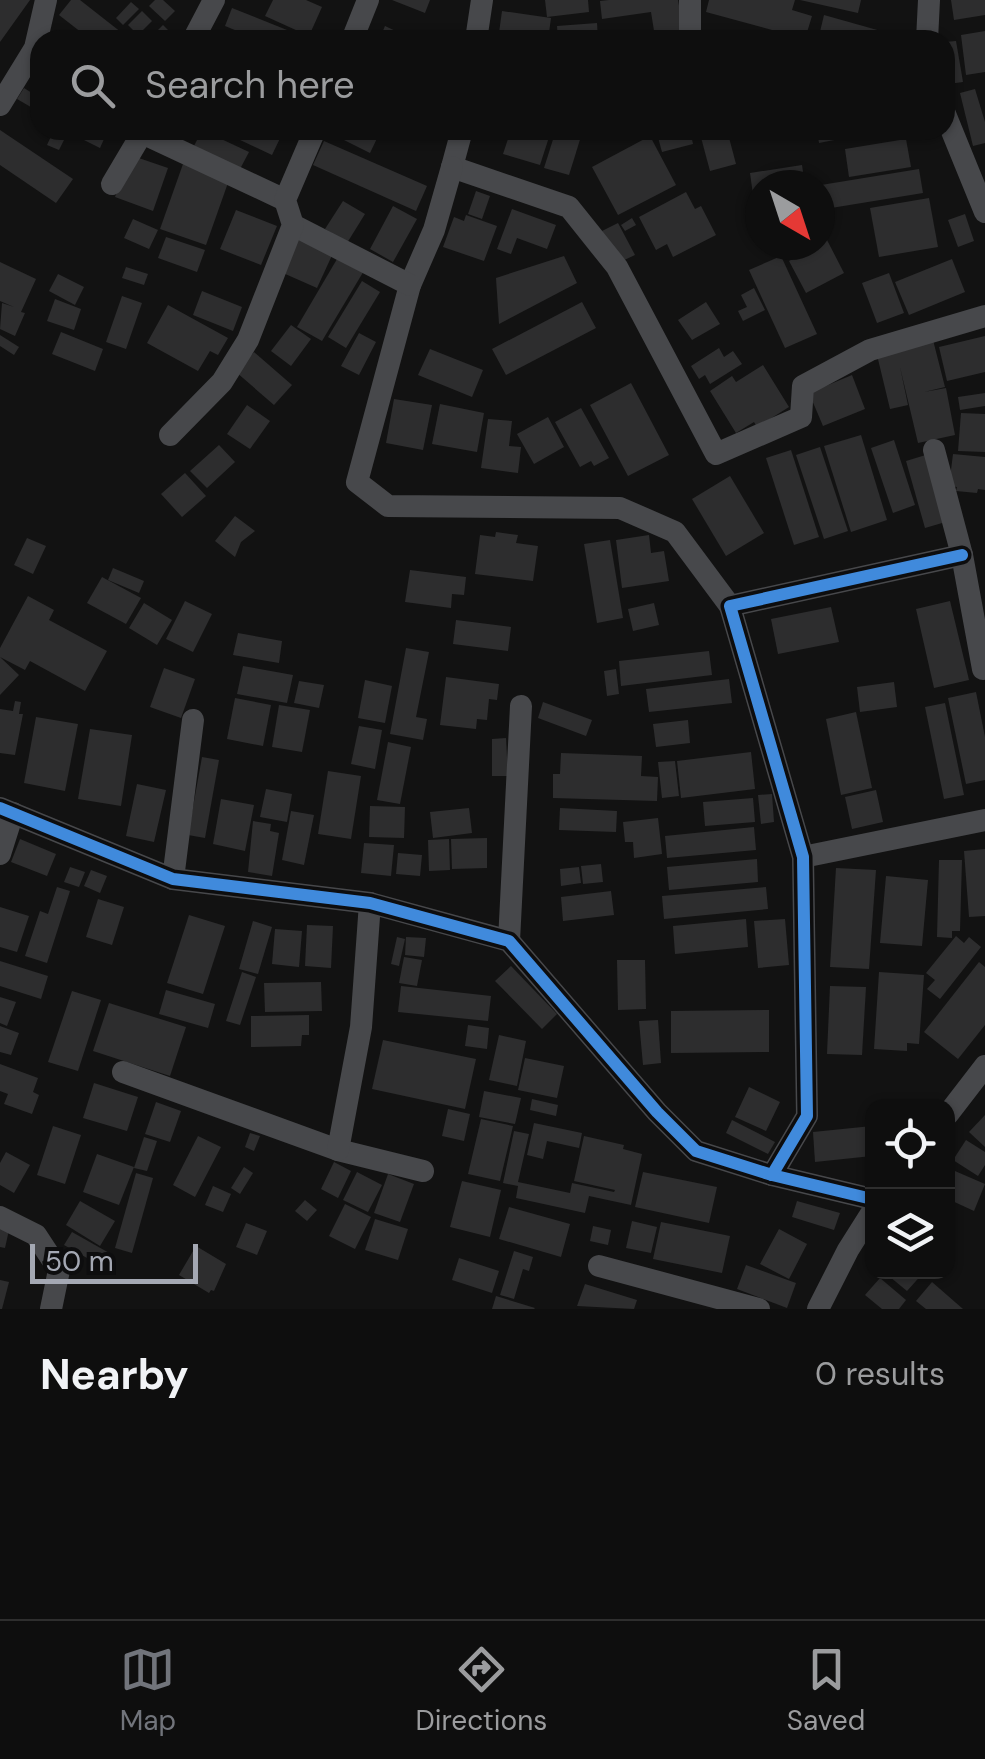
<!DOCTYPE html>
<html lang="en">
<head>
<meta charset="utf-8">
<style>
  body { margin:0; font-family:"DM Sans",sans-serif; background:#1c1c1c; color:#f1f3f6 }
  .controls { position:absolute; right:30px; bottom:30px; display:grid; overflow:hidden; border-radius:20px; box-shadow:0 2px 8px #0004 }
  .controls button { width:90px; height:90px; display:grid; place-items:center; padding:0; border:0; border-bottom:2px solid #2e2e2e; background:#0e0e0e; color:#f1f3f6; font:50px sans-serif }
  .compass { position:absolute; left:745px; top:170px; width:90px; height:90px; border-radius:50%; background:#0e0e0e; box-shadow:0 2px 8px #0004; rotate:141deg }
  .scale { position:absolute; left:30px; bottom:25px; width:168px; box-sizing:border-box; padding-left:10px; border:5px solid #a4a8b3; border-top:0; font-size:28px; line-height:35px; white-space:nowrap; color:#a4a8b3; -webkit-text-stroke:8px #0d0d0e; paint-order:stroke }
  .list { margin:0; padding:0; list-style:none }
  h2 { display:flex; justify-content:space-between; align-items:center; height:130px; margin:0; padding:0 40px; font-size:42px }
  h2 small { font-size:32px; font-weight:400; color:#9b9c9e }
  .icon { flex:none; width:55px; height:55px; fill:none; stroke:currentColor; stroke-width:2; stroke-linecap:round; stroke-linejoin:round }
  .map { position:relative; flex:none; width:985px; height:1309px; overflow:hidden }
  .search { position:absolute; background:#0e0e0e; box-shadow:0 2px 8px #0004; left:30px; right:30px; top:30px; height:110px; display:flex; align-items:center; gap:25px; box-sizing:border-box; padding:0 35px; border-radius:30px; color:#9b9c9e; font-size:38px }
  .sheet { height:310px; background:#0e0e0e }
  nav { display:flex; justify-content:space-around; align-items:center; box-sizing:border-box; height:140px; border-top:2px solid #2e2e2e; background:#0e0e0e; font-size:28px; color:#9b9c9e }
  nav a { display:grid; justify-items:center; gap:5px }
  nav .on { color:#71747b }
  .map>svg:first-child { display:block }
  .building { fill:#2d2d2e }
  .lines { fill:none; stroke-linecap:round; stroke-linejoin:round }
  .street { stroke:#47484b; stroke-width:22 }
  .cycleway-casing { stroke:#0d0d0e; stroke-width:19 }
  .cycleway { stroke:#408adc; stroke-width:12 }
</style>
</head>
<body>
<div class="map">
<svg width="985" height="1309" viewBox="0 0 985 1309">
  <rect width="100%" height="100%" fill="#121212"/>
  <g class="building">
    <polygon points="0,0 30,0 0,42"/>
    <polygon points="71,0 80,0 131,40 91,40 59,15"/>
    <polygon points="155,0 163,0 175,11 165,21 149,6"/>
    <polygon points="273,0 306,0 322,7 309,36 265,16"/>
    <polygon points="392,0 430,0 425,13"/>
    <polygon points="545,0 588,0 589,12 547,17"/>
    <polygon points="609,0 678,0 684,33 655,37 651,12 602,19 600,1"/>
    <polygon points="709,0 795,0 792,10 812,16 805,39 706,12"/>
    <polygon points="800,0 861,0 858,13"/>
    <polygon points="951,0 985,0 985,15 954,20"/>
    <polygon points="131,2 139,9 123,25 116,18"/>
    <polygon points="232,8 312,40 259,40 225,26"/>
    <polygon points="142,11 152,21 138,35 128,25"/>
    <polygon points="502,11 551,18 548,40 498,40"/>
    <polygon points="824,15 895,35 894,40 835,40 819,36"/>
    <polygon points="597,23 598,40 558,40 557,26"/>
    <polygon points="163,25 174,36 170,40 148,40"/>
    <polygon points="385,26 415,40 379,40"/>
    <polygon points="985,31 985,72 966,75 961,35"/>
    <polygon points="956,41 963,82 948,84 945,42"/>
    <polygon points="24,88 40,98 36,110 17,99"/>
    <polygon points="975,89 985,122 985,143 973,146 960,93"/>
    <polygon points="0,130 73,179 56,203 0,165"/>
    <polygon points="54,130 67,134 59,150 47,145"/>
    <polygon points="64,130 108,130 100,148"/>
    <polygon points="202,130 249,152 240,169 194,146"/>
    <polygon points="219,130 284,130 272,155"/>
    <polygon points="344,130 381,130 370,153 340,138"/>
    <polygon points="511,130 551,131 540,165 503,154"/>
    <polygon points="556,130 583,130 569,175 544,168"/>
    <polygon points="656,130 690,130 693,144 662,152"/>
    <polygon points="699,130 727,130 736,164 710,171"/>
    <polygon points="817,130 875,130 875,132 819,143"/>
    <polygon points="650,136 676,185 618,215 592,167"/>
    <polygon points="906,139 911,167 849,177 845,149"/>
    <polygon points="324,141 427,186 416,211 313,165"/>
    <polygon points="130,155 168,168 153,211 115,197"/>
    <polygon points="183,164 229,180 206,245 160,229"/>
    <polygon points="802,165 805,185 760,185 760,201 754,202 750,173"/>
    <polygon points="919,169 923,193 825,209 821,185"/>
    <polygon points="476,191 490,196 482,219 468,214"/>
    <polygon points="686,192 695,209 701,206 716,235 673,257 667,244 656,250 639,217"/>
    <polygon points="929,198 938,247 879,257 870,208"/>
    <polygon points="343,201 365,214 347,243 325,229"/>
    <polygon points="393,206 417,219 393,262 370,249"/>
    <polygon points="512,209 556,225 547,249 517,238 511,254 497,249"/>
    <polygon points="236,210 277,226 261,265 220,249"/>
    <polygon points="965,214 974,241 958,247 948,220"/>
    <polygon points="466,215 497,226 484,261 443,247 454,217 464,221"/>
    <polygon points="632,218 636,225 625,231 621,225"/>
    <polygon points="133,219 158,230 149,249 124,238"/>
    <polygon points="618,223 635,255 618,263 602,231"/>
    <polygon points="300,236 334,251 317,288 283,273"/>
    <polygon points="166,237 205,250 197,272 158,258"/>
    <polygon points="827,240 844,273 806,293 789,261"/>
    <polygon points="780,245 811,245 787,258"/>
    <polygon points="340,254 365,269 322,341 297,327"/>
    <polygon points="564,256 577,283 499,324 496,278"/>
    <polygon points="781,256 817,334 785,348 749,270"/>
    <polygon points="952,259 965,292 909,315 895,282"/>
    <polygon points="0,262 36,279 21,312 25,313 15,336 0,329 2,303 14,307 0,301"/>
    <polygon points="126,267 148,274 144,285 122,278"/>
    <polygon points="889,273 904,313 877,323 862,283"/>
    <polygon points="58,274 84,287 75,305 49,291"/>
    <polygon points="362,281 380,292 346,348 328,337"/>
    <polygon points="754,288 765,310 743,321 738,311 747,307 741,295"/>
    <polygon points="202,291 242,307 233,331 193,315"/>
    <polygon points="122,296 142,303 126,349 106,342"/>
    <polygon points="55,299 81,309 74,330 47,321"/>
    <polygon points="582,302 596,328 506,375 492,349"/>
    <polygon points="706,302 720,324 692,340 678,320"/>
    <polygon points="168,305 228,338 218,355 210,351 198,371 147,343"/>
    <polygon points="291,325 311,339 291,366 271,351"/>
    <polygon points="61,332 103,349 95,371 52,354"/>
    <polygon points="359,333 376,342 359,375 341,366"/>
    <polygon points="0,335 19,347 14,355 0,346"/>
    <polygon points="985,336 985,372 947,381 939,347"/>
    <polygon points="933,340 945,387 924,392 946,388 955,435 918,443 900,367 908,405 890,409 877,355"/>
    <polygon points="719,348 724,357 733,351 742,364 710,384 705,375 699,379 691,366"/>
    <polygon points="430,349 483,370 472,397 418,375"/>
    <polygon points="254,352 292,385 274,405 236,372"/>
    <polygon points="763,365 789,407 757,427 754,422 736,433 710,391 732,376 736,382"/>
    <polygon points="852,375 865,409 823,426 809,393"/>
    <polygon points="631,383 669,455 628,476 590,405"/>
    <polygon points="985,393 985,406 960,410 958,397"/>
    <polygon points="394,399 432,405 423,450 386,443"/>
    <polygon points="440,404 484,413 477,452 432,444"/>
    <polygon points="247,405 270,421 250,449 227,434"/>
    <polygon points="581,408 609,458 594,466 591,461 580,467 555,422"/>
    <polygon points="961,413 985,414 985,452 958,451"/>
    <polygon points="548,417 564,447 534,464 517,434"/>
    <polygon points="488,419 512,421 509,446 521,447 518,473 481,468"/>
    <polygon points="861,435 887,520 851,532 824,446"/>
    <polygon points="894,440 915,505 893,513 871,448"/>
    <polygon points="219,445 235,462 207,488 190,471"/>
    <polygon points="820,447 848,531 824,539 796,455"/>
    <polygon points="791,450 819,537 794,545 766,458"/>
    <polygon points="929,454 949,521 925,528 906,461"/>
    <polygon points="953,454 985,457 985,490 978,489 977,493 956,491 957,487 949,486"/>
    <polygon points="185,473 206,496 182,517 161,494"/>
    <polygon points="730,476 764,533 726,556 692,499"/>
    <polygon points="235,516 255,531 241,542 235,557 215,541"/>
    <polygon points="496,532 518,535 516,543 538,546 533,581 475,574 480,535 495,537"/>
    <polygon points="649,535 651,553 664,551 669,581 622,588 616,540"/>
    <polygon points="27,538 46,546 33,574 14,565"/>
    <polygon points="610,540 623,618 597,623 584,544"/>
    <polygon points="113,568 144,581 139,593 108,580"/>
    <polygon points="410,570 466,577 464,595 452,594 451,608 405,602"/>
    <polygon points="102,577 141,598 126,624 87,603"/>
    <polygon points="28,596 54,610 49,620 107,651 85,691 30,661 25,670 0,657 19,675 0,695 0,648"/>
    <polygon points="185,601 212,614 193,652 166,639"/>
    <polygon points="950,601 969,680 934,688 916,609"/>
    <polygon points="144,603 172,620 157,645 129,628"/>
    <polygon points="654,603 659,625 633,631 628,609"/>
    <polygon points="831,607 839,642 778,654 771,619"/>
    <polygon points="456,620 511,627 508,651 453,644"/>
    <polygon points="238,633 282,641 279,663 233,655"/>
    <polygon points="406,648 429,652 416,717 427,719 423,740 390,734"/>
    <polygon points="709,651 712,675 621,686 619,661"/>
    <polygon points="243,666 293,675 287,703 237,694"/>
    <polygon points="164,668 195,679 181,718 150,707"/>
    <polygon points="616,669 619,694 607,696 604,671"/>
    <polygon points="446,677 499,684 497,700 489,699 487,720 477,719 476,729 440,725"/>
    <polygon points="729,679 732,703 649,712 646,689"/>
    <polygon points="365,680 392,686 385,723 358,718"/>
    <polygon points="299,681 324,685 319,708 294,703"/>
    <polygon points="894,682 897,707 860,712 857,687"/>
    <polygon points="976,692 985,737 985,780 966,784 948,698"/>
    <polygon points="235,698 271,705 263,746 227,739"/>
    <polygon points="15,701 21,702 19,714 23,714 15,755 0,753 0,709 13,711"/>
    <polygon points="543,702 592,720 586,736 538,718"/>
    <polygon points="945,703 964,795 944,799 925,707"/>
    <polygon points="279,705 310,710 302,752 272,747"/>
    <polygon points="856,712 872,788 841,795 826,719"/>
    <polygon points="36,717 78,724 65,791 24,783"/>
    <polygon points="688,720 690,743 656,747 653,724"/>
    <polygon points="359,726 382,730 375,769 351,764"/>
    <polygon points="90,729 132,735 121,806 78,799"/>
    <polygon points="506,738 508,776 492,776 492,739"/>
    <polygon points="388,742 411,747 400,804 377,800"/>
    <polygon points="751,752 755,789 681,798 677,761"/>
    <polygon points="561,753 642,756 641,776 658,777 657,801 553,798 553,774 560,774"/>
    <polygon points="202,757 219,760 205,838 188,835"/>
    <polygon points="675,761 679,796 662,798 658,762"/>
    <polygon points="328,771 361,776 351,839 318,834"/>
    <polygon points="137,784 166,790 154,842 126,836"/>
    <polygon points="266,789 292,794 287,822 260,817"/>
    <polygon points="876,790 883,822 852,829 845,797"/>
    <polygon points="772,794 774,822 761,824 758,795"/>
    <polygon points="753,798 755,822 705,826 703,802"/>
    <polygon points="221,799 254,805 245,851 213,844"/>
    <polygon points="370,806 405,807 404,838 369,837"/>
    <polygon points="469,808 472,833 433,838 430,812"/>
    <polygon points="560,808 617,811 616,832 559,830"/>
    <polygon points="291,811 314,815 304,865 282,860"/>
    <polygon points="658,818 662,854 634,858 633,842 625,842 623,822"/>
    <polygon points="253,821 271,824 270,831 279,833 272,876 248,872"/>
    <polygon points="754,827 756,850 667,858 665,836"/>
    <polygon points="487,838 487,868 452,869 451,839"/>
    <polygon points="20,839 56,854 47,876 11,862"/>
    <polygon points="449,839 450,870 429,871 428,840"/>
    <polygon points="364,843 394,845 391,876 361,873"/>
    <polygon points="985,849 985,916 969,917 964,851"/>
    <polygon points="398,853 422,855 420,876 396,874"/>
    <polygon points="757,859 758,882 669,890 667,867"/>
    <polygon points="939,860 962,860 960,931 952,931 952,938 937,937"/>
    <polygon points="601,864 603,882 583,884 581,866"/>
    <polygon points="70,867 85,872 79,887 64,882"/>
    <polygon points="579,867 581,883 561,886 560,869"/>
    <polygon points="836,868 876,870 869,969 830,967"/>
    <polygon points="91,870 107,876 100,893 84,886"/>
    <polygon points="886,876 928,880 922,946 880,943"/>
    <polygon points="57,887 70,891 47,963 25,956 40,911 48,914"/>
    <polygon points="766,887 768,909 664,919 662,896"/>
    <polygon points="611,891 614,915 563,921 561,897"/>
    <polygon points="98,899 124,907 112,945 86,937"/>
    <polygon points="0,907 29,916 17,952 0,947"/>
    <polygon points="189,915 225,926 203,994 167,983"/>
    <polygon points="746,919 748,947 675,954 673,926"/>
    <polygon points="785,919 789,965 758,968 754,921"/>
    <polygon points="253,921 272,927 258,974 239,969"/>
    <polygon points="307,925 333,926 331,968 305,966"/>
    <polygon points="275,929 302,931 299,967 272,964"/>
    <polygon points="956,936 964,943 969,937 981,947 940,999 927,989 935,980 926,973"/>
    <polygon points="397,937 405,939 399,966 391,964"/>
    <polygon points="406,937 426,938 424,957 405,955"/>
    <polygon points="404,957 422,960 417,986 399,983"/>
    <polygon points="617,960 645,960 646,1009 618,1010"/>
    <polygon points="0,961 48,976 41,999 0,986"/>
    <polygon points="979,962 985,967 985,1025 958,1059 924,1032"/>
    <polygon points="511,966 557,1014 542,1029 495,981"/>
    <polygon points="242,972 256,977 240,1025 226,1021"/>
    <polygon points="879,972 924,975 919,1044 907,1043 907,1051 874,1049"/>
    <polygon points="321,982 322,1011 265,1012 264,983"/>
    <polygon points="401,986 491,996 488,1021 398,1012"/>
    <polygon points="830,986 866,987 862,1055 827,1054"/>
    <polygon points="166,990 215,1004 208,1028 159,1014"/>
    <polygon points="72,991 101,1000 78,1071 48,1062"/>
    <polygon points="0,997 16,1002 7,1026 0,1023"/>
    <polygon points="109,1003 186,1027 170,1076 93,1051"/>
    <polygon points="769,1010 769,1052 671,1053 671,1011"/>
    <polygon points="309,1015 309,1035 302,1035 301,1046 251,1047 251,1016"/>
    <polygon points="658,1020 661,1063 643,1065 639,1021"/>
    <polygon points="468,1025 489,1028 487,1049 465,1046"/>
    <polygon points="0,1026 19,1033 11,1055 0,1052"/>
    <polygon points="499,1035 526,1041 517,1086 489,1080"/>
    <polygon points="383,1040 476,1059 465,1109 372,1089"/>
    <polygon points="525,1058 564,1066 557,1098 518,1090"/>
    <polygon points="0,1064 38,1078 33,1092 39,1095 32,1114 4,1104 8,1094 0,1091"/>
    <polygon points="94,1083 138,1097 127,1131 83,1118"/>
    <polygon points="749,1087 780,1102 766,1131 735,1117"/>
    <polygon points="484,1091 521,1098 515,1124 479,1117"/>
    <polygon points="532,1099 558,1105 556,1116 530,1110"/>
    <polygon points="156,1102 181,1111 170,1142 145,1134"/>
    <polygon points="448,1109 470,1114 464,1141 442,1136"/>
    <polygon points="985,1115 985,1147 969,1132"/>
    <polygon points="481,1119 513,1126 500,1181 468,1174"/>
    <polygon points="732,1120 775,1142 768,1154 726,1133"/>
    <polygon points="534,1123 582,1133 579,1148 547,1141 543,1159 527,1155"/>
    <polygon points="53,1126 81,1135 65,1184 37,1175"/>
    <polygon points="872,1126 872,1156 815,1162 813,1132"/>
    <polygon points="514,1131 529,1134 518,1182 570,1193 572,1183 614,1192 615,1190 574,1181 584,1136 624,1145 623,1149 642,1154 631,1205 589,1196 585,1213 516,1198 518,1186 503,1183"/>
    <polygon points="250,1133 260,1136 254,1151 245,1147"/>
    <polygon points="198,1136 221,1147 195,1197 173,1185"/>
    <polygon points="144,1137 157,1141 147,1171 134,1168"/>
    <polygon points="966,1140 985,1152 985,1165 978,1176 953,1160"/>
    <polygon points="6,1152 30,1165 14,1193 0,1185 0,1163"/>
    <polygon points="97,1154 134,1167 119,1205 83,1192"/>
    <polygon points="334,1162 351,1171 338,1198 321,1189"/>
    <polygon points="244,1167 253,1173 240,1194 231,1188"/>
    <polygon points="948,1168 985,1184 974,1211 948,1199"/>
    <polygon points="357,1172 382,1185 368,1212 343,1200"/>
    <polygon points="643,1172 717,1187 709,1223 635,1207"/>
    <polygon points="136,1173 153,1178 132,1253 115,1248"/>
    <polygon points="388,1174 414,1184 400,1222 374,1213"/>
    <polygon points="462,1181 501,1190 490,1237 450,1227"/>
    <polygon points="213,1186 231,1194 223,1212 205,1205"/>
    <polygon points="305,1200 317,1210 307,1221 295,1211"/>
    <polygon points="80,1201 115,1221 100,1246 66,1225"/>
    <polygon points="797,1201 840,1213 834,1230 792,1217"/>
    <polygon points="345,1204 371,1217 355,1249 329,1236"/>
    <polygon points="509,1207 570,1224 561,1257 499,1239"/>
    <polygon points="375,1219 408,1229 398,1260 365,1250"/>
    <polygon points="632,1221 657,1227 651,1253 626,1248"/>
    <polygon points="661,1222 730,1236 722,1273 653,1259"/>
    <polygon points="246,1223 267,1231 257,1255 236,1247"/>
    <polygon points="593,1226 611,1230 608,1245 590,1241"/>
    <polygon points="0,1227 9,1230 5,1248 0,1247"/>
    <polygon points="779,1229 807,1244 789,1279 760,1264"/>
    <polygon points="72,1232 111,1254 103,1267 64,1245"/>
    <polygon points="196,1246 226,1264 214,1291 211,1290 209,1293 179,1275"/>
    <polygon points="514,1251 533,1257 529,1271 523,1269 514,1299 500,1295"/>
    <polygon points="459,1258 499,1271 492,1293 452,1280"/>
    <polygon points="746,1265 796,1283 787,1308 737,1289"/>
    <polygon points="884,1272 924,1272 907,1291"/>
    <polygon points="880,1278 906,1300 899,1309 882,1309 865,1295"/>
    <polygon points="0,1280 9,1282 2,1309 0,1309"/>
    <polygon points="932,1282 963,1309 926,1309 916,1301"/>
    <polygon points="585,1284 637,1300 634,1309 577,1306"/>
    <polygon points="496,1296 535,1308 534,1309 492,1309"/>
  </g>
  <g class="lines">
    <g class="street">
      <polyline points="690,29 690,0"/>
      <polyline points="193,40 214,0"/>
      <polyline points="352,40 368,0"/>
      <polyline points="476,40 482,0"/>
      <polyline points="927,40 929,0"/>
      <polyline points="0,105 35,48 46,0"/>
      <polyline points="945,114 985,212"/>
      <polyline points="462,130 452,167 569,207 617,267 716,454 801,417 803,386 870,350 985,316"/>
      <polyline points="142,133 285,200"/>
      <polyline points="452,167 434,230 410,285 357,482 388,506 620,508 675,532 730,606"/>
      <polyline points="112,184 144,130"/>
      <polyline points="293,225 410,285"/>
      <polyline points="170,435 222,382 248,340 293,225 285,200 315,130"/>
      <polyline points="934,450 962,555 983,669"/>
      <polyline points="0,808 173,879 370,903 509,941 657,1112 696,1151 772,1175 872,1199"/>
      <polyline points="0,854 13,813"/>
      <polyline points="803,857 985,820"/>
      <polyline points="173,879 193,720"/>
      <polyline points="509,941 521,706"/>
      <polyline points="123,1072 338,1150 423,1171"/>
      <polyline points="948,1114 985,1066"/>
      <polyline points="338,1150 361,1027 370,903"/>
      <polyline points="772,1175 807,1116 803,857 730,606 962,555"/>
      <polyline points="0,1217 36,1235 59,1270 51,1309"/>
      <polyline points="599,1266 759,1309"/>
      <polyline points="818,1309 848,1250 872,1212"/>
    </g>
    <defs>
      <g id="cycleway">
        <polyline points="0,808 173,879 370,903 509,941 657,1112 696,1151 772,1175 872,1199"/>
        <polyline points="772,1175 807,1116 803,857 730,606 962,555"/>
      </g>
    </defs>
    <use href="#cycleway" class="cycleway-casing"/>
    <use href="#cycleway" class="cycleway"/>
  </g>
</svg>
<div class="controls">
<button><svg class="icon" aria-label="locate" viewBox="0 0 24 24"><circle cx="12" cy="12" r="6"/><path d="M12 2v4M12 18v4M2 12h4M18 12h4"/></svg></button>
<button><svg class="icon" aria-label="layers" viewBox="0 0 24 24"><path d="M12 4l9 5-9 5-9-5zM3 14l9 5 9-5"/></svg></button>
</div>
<svg class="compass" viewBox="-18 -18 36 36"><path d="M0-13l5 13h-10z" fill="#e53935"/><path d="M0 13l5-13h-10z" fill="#9b9c9e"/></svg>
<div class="scale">50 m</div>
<div class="search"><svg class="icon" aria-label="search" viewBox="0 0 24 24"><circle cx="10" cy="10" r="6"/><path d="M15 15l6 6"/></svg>Search here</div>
</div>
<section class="sheet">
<h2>Nearby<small>0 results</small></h2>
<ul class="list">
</ul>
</section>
<nav>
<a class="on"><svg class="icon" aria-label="map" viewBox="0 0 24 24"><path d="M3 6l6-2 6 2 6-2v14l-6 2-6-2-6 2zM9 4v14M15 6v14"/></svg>Map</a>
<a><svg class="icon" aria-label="directions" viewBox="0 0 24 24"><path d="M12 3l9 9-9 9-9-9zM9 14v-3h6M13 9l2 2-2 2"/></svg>Directions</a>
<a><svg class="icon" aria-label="saved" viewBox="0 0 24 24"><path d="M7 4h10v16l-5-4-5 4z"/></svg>Saved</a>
</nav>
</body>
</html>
